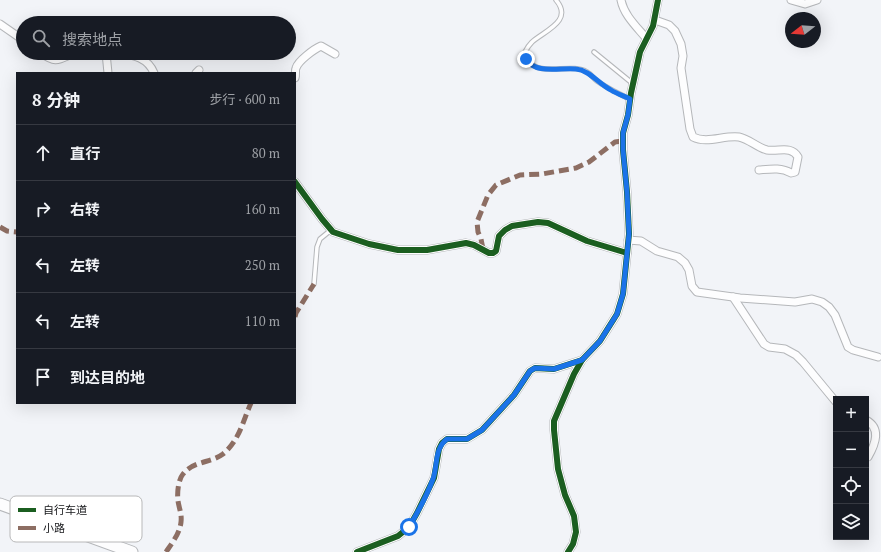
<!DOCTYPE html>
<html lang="zh">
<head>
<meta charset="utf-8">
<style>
  body { margin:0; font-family:"PT Serif","Noto Sans SC",serif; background:#20242c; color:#f1f3f6 }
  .controls { position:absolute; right:12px; bottom:12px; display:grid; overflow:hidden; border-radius:0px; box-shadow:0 4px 16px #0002 }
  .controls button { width:36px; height:36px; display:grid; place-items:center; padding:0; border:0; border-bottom:1px solid #363941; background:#171b24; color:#f1f3f6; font:20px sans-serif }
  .compass { position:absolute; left:785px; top:12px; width:36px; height:36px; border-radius:50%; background:#171b24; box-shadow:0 4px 16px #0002; rotate:253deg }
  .stop { position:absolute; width:12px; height:12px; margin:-9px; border:3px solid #1a73e8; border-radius:50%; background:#fff }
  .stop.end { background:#1a73e8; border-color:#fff; box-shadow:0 1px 4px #0008 }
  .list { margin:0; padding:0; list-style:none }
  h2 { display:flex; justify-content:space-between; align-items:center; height:52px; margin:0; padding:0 16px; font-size:17px }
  h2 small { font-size:13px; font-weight:400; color:#9ea1a6 }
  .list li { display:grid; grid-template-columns:26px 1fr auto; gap:12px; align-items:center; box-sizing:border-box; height:56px; padding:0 16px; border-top:1px solid #363941 }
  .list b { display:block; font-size:15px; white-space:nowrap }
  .list em { font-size:13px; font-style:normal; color:#9ea1a6 }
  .icon { flex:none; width:22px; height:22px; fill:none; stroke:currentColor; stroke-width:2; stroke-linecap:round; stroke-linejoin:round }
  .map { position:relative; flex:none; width:881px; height:552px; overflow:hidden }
  .search { position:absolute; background:#171b24; box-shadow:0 4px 16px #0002; left:16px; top:16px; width:280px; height:44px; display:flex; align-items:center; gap:10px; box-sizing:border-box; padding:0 14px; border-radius:22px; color:#9ea1a6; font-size:15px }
  .panel { position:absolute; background:#171b24; box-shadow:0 4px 16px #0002; left:16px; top:72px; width:280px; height:332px; border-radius:0px }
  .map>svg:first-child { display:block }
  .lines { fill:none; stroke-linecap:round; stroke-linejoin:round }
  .service-casing { stroke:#b5b7ba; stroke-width:5.5 }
  .minor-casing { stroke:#b5b7ba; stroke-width:9 }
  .primary-casing { stroke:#b5b7ba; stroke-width:13 }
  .service { stroke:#fdfdfe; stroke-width:3.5 }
  .minor { stroke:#fdfdfe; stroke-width:7 }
  .primary { stroke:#fdfdfe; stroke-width:11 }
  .quiet { stroke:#8d6e63; stroke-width:5; stroke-dasharray:10 5; stroke-linecap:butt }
  .cycleway-casing { stroke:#fff; stroke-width:8 }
  .cycleway { stroke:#1b5e20; stroke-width:6 }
  .route { stroke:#1a73e8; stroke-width:5 }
  .key { fill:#fff; stroke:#b8b8b9; stroke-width:1 }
  .key-label { font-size:11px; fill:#131417 }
</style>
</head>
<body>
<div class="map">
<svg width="881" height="552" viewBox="0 0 881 552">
  <rect width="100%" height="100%" fill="#f2f4f8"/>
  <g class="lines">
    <defs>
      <g id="service">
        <path d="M556 0C574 21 544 31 532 42 529 45 527 48 525 52 531 82 569 61 587 72 591 74 593 78 597 81 607 88 618 93 629 99"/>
        <polyline points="594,52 632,83"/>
        <polyline points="314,284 317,247 320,239 331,230"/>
      </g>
      <g id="minor">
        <path d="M621 0C624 15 636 26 646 38"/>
        <polyline points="791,0 805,4 817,0"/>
        <path d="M655 20 669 25 675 31 681 44 683 56 681 68 690 129 693 137C707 144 724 135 739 137 749 139 758 148 767 150 779 152 791 145 798 157L795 172 791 173C781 167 770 169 759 170"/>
        <polyline points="0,24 23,40"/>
        <path d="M41 53C57 64 58 60 74 53"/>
        <polyline points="106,53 108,73"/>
        <path d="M119 53C134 55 148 58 154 73"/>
        <polyline points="196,73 199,70"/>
        <path d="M295 78C296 75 295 70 296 68 298 61 314 49 321 46L335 54"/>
        <polyline points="295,182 322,219 333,232 369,244 398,250 427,250 466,243 474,245 489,253 493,253 496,251 499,236 505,230 512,226 538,222 548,223 587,241 627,253"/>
        <polyline points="628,240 641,241 657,251 678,257 685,263 689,270 692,286 697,292 740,298 795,302 812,299 822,302 829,307 835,315 848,347 853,350 878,357"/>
        <polyline points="733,297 764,344 769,347 785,349 796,355 803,362 836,402"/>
        <path d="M866 420C881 428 876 443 868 457"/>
        <polyline points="357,552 398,536 409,527 417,513 434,478 439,449 442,443 447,439 467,439 482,430 514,395 530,371 535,368 554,369 582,360"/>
        <polyline points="568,552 573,544 576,532 574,516 565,495 558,469 554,430 554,421 574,374 582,360 600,341 617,314 623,294 629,234 627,192 623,150 623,133 628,115 631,93 640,52 653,26 658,0"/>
      </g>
      <polyline id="primary" points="0,504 132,552"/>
    </defs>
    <use href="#service" class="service-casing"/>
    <use href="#minor" class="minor-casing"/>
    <use href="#primary" class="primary-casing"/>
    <use href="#service" class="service"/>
    <use href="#minor" class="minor"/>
    <use href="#primary" class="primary"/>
    <g class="quiet">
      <polyline points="0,227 7,231 17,232"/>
      <polyline points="483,249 481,239 478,232 477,222 488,195 496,185 520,175 542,174 576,168 589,162 615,142 623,141"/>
      <polyline points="295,317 296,313 314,284"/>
      <path d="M166 552C172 543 180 533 181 522 182 514 179 508 178 501 177 494 178 480 183 474 193 461 211 463 223 454 239 441 243 421 251 403"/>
    </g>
    <defs>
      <g id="cycleway">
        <polyline points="295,182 322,219 333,232 369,244 398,250 427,250 466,243 474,245 489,253 493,253 496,251 499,236 505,230 512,226 538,222 548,223 587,241 627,253"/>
        <polyline points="357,552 398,536 409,527 417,513 434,478 439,449 442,443 447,439 467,439 482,430 514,395 530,371 535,368 554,369 582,360"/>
        <polyline points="568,552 573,544 576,532 574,516 565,495 558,469 554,430 554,421 574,374 582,360 600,341 617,314 623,294 629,234 627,192 623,150 623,133 628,115 631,93 640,52 653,26 658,0"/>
      </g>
    </defs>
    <use href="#cycleway" class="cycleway-casing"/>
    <use href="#cycleway" class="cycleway"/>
  </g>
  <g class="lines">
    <path class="route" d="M409 527C418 512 427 495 433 479 438 465 434 449 447 439H467L482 430 514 395 530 371 535 368 554 369 582 360 600 341 617 314 623 294 629 234 627 192 623 150V133L628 115 630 99C624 96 617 94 611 90 599 84 589 70 576 69 562 67 535 75 526 59"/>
  </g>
  <rect x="10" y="496" width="132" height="46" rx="6" class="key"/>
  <rect x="18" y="508" width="18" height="4" fill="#1b5e20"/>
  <rect x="18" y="526" width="18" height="4" fill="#8d6e63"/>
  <g class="key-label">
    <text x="43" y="514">自行车道</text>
    <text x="43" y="532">小路</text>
  </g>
</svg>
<div class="controls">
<button>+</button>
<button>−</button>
<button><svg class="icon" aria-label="locate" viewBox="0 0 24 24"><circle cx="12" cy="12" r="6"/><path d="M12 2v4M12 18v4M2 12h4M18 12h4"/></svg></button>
<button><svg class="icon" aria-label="layers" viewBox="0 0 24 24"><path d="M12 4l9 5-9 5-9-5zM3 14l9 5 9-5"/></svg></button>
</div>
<svg class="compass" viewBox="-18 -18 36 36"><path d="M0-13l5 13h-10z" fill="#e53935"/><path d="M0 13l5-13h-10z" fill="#9ea1a6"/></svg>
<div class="stop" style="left:409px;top:527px"></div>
<div class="stop end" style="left:526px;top:59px"></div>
<div class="search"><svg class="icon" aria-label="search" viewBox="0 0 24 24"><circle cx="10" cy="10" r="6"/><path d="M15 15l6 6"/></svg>搜索地点</div>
<section class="panel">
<h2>8 分钟<small>步行 · 600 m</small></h2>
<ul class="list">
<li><svg class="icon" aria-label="ahead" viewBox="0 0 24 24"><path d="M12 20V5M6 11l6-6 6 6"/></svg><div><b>直行</b></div><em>80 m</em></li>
<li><svg class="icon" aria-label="right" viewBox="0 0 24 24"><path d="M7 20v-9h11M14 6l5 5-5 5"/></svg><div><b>右转</b></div><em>160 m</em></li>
<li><svg class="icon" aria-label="left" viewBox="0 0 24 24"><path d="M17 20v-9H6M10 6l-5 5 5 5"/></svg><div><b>左转</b></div><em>250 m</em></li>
<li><svg class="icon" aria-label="left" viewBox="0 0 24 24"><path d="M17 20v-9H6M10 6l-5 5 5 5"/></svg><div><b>左转</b></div><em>110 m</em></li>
<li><svg class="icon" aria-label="arrive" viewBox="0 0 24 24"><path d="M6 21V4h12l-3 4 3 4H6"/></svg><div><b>到达目的地</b></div></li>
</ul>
</section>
</div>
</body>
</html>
